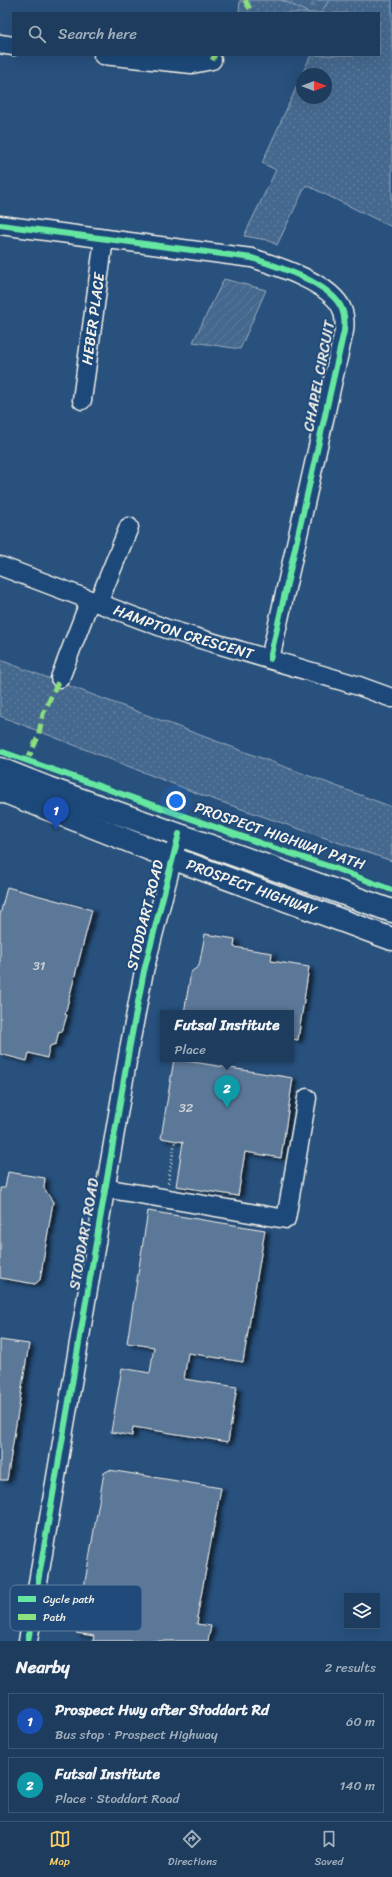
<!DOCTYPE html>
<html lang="en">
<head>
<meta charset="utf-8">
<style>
  body { margin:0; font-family:Sriracha,sans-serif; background:#264464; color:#f1f3f6 }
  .controls { position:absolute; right:12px; bottom:12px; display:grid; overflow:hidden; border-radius:0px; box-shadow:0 4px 16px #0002 }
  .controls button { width:36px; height:36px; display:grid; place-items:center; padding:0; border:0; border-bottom:1px solid #3c5673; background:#1e3d5e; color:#f1f3f6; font:20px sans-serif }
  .compass { position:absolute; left:296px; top:68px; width:36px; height:36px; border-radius:50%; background:#1e3d5e; box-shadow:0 4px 16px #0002; rotate:90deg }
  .you { position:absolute; left:176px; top:801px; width:14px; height:14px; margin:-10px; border:3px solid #fff; border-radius:50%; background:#1a73e8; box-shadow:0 0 0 6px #1a73e833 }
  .badge { display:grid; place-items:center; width:26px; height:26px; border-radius:50%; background:#ffd166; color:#fff; font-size:13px; font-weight:700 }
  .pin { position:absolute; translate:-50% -33px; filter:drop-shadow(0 1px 2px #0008) }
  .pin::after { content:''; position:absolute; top:21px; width:14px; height:12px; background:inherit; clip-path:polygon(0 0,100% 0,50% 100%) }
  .popup { position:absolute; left:160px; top:1010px; width:134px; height:52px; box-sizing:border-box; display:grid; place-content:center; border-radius:0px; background:#1e3d5e; filter:drop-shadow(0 1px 3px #0005); font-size:13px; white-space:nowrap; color:#a1aebc }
  .popup b { font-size:15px; color:#f1f3f6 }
  .popup::after { content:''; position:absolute; left:50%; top:100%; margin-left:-8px; border:8px solid transparent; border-top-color:#1e3d5e }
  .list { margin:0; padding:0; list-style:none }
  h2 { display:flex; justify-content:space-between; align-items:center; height:52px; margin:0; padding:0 16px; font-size:17px }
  h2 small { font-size:13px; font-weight:400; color:#a1aebc }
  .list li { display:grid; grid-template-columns:26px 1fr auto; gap:12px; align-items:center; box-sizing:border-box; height:56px; margin:0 8px 8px; padding:0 8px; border:1px solid #3c5673; border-radius:0px }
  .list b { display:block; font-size:15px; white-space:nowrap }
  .list p { margin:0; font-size:13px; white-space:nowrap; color:#a1aebc }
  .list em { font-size:13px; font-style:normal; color:#a1aebc }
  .icon { flex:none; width:22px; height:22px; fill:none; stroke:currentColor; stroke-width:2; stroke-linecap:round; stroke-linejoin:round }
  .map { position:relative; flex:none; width:392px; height:1641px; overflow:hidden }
  .search { position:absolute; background:#1e3d5e; box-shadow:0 4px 16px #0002; left:12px; right:12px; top:12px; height:44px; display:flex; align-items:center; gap:10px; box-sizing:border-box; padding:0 14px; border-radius:0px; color:#a1aebc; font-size:15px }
  .sheet { height:180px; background:#1e3d5e }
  nav { display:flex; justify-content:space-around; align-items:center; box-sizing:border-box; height:56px; border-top:1px solid #3c5673; background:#1e3d5e; font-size:11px; color:#a1aebc }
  nav a { display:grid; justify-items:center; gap:2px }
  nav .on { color:#ffd166 }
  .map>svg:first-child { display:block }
  .grass { fill:url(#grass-dots); stroke:#9cacbb }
  .forest { fill:url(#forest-firs); stroke:#9cacbb }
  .garden { fill:url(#garden-furrows); stroke:#9cacbb }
  .building { fill:#5b7899; stroke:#f4f1e8; filter:url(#shadow) }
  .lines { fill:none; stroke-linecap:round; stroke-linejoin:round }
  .minor-casing { stroke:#f4f1e8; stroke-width:21 }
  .major-casing { stroke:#f4f1e8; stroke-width:25 }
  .path { stroke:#f4f1e8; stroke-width:2.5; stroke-dasharray:1 3; stroke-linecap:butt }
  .minor { stroke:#1f4a7a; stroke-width:18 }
  .major { stroke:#1f4a7a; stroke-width:22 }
  .quiet { stroke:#8de07e; stroke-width:5; stroke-dasharray:10 5; stroke-linecap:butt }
  .cycleway-casing { stroke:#1f4a7a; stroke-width:8 }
  .cycleway { stroke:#66e7a1; stroke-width:6 }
  .labels { text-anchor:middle; stroke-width:4; stroke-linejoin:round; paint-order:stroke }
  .number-label { font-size:13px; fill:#ced3d4 }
  .street-label { font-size:15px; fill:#f4f1e8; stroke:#1f4a7a }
  .key { fill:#1f4a7a; stroke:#5f7c9b; stroke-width:1 }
  .key-label { font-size:11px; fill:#f4f1e8 }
</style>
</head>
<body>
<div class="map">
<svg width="392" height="1641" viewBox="0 0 392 1641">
  <defs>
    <pattern id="grass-dots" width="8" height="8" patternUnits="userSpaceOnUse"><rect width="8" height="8" fill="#45688e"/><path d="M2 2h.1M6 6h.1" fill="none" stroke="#607e9e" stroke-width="1.8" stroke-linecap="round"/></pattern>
    <pattern id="forest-firs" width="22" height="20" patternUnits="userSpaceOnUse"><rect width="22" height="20" fill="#45688e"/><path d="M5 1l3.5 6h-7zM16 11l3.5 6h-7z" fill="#607e9e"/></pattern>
    <pattern id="garden-furrows" width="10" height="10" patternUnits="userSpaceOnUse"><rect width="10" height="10" fill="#45688e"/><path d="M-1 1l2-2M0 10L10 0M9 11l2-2" fill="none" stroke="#607e9e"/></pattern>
    <filter id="shadow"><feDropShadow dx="4.5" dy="2.5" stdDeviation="2" flood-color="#0009"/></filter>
  </defs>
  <rect width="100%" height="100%" fill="#28517e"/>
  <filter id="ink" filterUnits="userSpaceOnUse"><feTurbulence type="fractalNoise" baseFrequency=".025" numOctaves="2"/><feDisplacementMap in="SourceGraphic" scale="8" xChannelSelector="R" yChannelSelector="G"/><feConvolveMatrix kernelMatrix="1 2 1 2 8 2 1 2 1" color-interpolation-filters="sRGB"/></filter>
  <g filter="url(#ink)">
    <g class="grass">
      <polygon points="240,0 392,0 392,227 306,185 277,245 267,240 244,236 276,170 262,163 302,75 302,98 326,98 326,74 302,74 311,55 379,55 379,13 239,13"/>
      <polygon points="0,660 392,807 392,861 204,796 0,716"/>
    </g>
    <polygon class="forest" points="282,0 329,0 321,13 309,13"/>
    <polygon class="garden" points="224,279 266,290 240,349 193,342"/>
    <g class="building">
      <polygon points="7,887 92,910 65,1014 67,1015 62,1032 59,1031 56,1044 50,1046 47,1058 29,1053 27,1061 0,1054 0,915"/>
      <polygon points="205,934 235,939 234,947 272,953 271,961 309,967 298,1040 291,1039 291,1013 184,1013 191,972 199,966"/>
      <polygon points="174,1059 293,1078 281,1158 245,1152 238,1196 176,1186 183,1142 161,1138"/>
      <polygon points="8,1172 45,1178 44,1188 53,1202 40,1280 35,1284 0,1278 0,1188 5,1188"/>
      <polygon points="148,1211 265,1230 243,1362 188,1353 184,1379 237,1387 228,1442 133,1427 132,1436 111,1432 122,1368 150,1373 154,1347 127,1343"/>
      <polygon points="0,1340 29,1344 7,1480 0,1480"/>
      <polygon points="109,1470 221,1488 197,1618 198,1618 197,1624 211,1626 208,1641 93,1641 94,1636 76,1633 104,1473"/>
    </g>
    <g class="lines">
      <defs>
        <g id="minor">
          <polyline points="0,44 13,46"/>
          <polyline points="103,55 192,64 212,60"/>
          <path d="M0 225 252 258C277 266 331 283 342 309 345 316 345 323 344 331L270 659"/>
          <path id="s1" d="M82 400 104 239"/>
          <path id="s2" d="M0 566 167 629 359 686 392 698"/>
          <polyline points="98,603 129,527"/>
          <polyline points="60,678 90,600"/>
          <polyline points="104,1188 286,1219 307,1098"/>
          <polyline points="28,1641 130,1044 144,971 179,834"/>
        </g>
        <g id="major">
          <polyline points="0,769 48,788 392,911"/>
          <path id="s3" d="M0 790 172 858 392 939"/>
        </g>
      </defs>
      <use href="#minor" class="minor-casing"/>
      <use href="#major" class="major-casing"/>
      <polyline class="path" points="168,1183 175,1141"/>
      <use href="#minor" class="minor"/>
      <use href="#major" class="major"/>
      <g class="quiet">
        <polyline points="245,0 251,11 249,13"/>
        <polyline points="212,60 215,55"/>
        <polyline points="27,761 38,737 43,714 60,678"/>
      </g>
      <defs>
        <g id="cycleway">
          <path d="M0 225 252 258C277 266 331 283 342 309 345 316 345 323 344 331L270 659"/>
          <polyline points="0,751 277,849 334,868 392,890"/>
          <polyline points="28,1641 130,1044 144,971 179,834"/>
        </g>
      </defs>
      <use href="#cycleway" class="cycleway-casing"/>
      <use href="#cycleway" class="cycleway"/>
    </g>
  </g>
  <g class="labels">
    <g class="number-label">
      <text x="39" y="970">31</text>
      <text x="186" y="1112">32</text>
    </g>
    <g class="street-label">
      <text dy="5" stroke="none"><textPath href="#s1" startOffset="82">HEBER PLACE</textPath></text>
      <text transform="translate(319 376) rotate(-79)" y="5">CHAPEL CIRCUIT</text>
      <text dy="5" stroke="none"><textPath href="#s2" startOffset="195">HAMPTON CRESCENT</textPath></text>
      <text transform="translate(280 836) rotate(19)" y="5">PROSPECT HIGHWAY PATH</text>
      <text dy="5" stroke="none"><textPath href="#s3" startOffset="270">PROSPECT HIGHWAY</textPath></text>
      <text transform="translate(145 915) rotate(-76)" y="5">STODDART ROAD</text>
      <text transform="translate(84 1234) rotate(-80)" y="5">STODDART ROAD</text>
    </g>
  </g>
  <rect x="10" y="1585" width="132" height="46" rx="6" class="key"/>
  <rect x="18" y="1596" width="18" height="6" fill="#66e7a1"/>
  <rect x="18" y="1614" width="18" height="6" fill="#8de07e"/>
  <g class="key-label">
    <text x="43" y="1603">Cycle path</text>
    <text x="43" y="1621">Path</text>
  </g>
</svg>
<div class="controls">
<button><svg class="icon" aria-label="layers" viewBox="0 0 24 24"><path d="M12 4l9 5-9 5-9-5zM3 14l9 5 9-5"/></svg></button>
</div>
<svg class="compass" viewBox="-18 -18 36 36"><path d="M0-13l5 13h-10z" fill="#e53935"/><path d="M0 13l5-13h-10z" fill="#a1aebc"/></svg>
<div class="you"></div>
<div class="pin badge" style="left:56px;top:830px;background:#1a4fb4">1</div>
<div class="pin badge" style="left:227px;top:1108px;background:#0f9aa8">2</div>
<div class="popup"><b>Futsal Institute</b>Place</div>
<div class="search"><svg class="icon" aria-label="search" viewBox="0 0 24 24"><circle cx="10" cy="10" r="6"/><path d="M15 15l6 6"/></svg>Search here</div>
</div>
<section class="sheet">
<h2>Nearby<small>2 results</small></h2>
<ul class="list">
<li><span class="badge" style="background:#1a4fb4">1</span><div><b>Prospect Hwy after Stoddart Rd</b><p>Bus stop · Prospect Highway</p></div><em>60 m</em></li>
<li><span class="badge" style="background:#0f9aa8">2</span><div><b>Futsal Institute</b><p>Place · Stoddart Road</p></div><em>140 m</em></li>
</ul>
</section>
<nav>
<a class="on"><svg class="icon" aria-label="map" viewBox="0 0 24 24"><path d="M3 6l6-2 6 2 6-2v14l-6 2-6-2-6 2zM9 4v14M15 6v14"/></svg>Map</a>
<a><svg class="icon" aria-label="directions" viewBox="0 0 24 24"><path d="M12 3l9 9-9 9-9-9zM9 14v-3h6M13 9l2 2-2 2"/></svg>Directions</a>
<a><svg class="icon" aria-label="saved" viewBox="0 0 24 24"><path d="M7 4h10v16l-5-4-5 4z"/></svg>Saved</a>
</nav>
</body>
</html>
